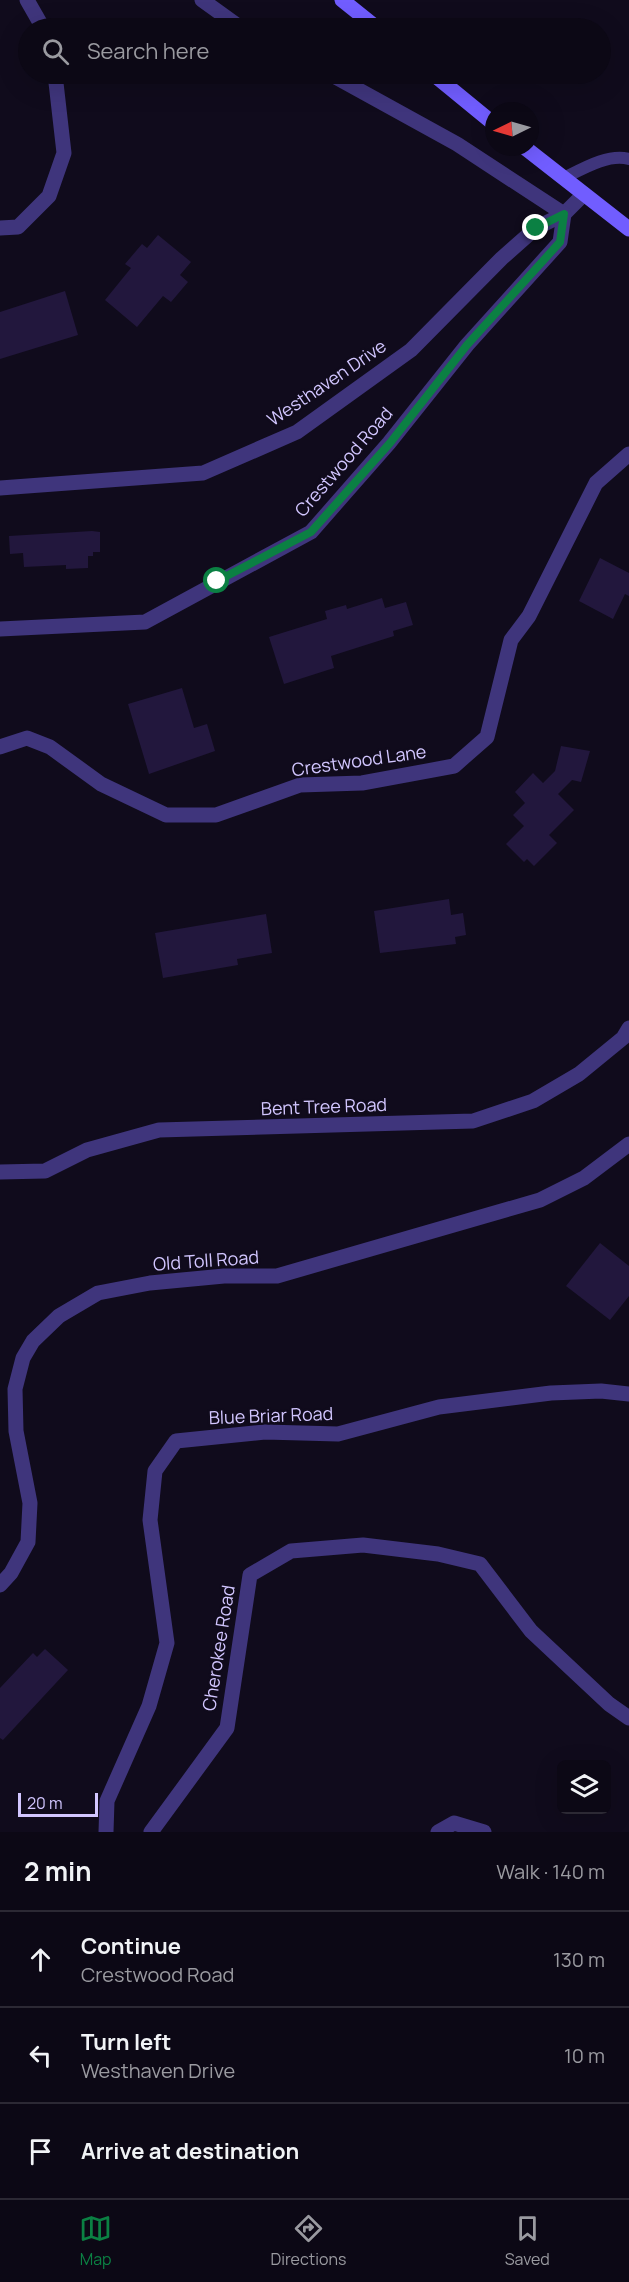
<!DOCTYPE html>
<html lang="en">
<head>
<meta charset="utf-8">
<style>
  body { margin:0; font-family:Manrope,sans-serif; background:#1a1622; color:#f1f3f6 }
  .controls { position:absolute; right:18px; bottom:18px; display:grid; overflow:hidden; border-radius:9px; box-shadow:0 6px 24px #0002 }
  .controls button { width:54px; height:54px; display:grid; place-items:center; padding:0; border:0; border-bottom:2px solid #2c2934; background:#0c0815; color:#f1f3f6; font:30px sans-serif }
  .compass { position:absolute; left:485px; top:102px; width:54px; height:54px; border-radius:50%; background:#0c0815; box-shadow:0 6px 24px #0002; rotate:265deg }
  .scale { position:absolute; left:18px; bottom:15px; width:80px; box-sizing:border-box; padding-left:6px; border:3px solid #d2c6ff; border-top:0; font-size:16px; line-height:21px; white-space:nowrap; color:#d2c6ff; -webkit-text-stroke:4px #100b1c; paint-order:stroke }
  .stop { position:absolute; width:18px; height:18px; margin:-14px; border:4px solid #0b8043; border-radius:50%; background:#fff }
  .stop.end { background:#0b8043; border-color:#fff; box-shadow:0 2px 6px #0008 }
  .list { margin:0; padding:0; list-style:none }
  h2 { display:flex; justify-content:space-between; align-items:center; height:78px; margin:0; padding:0 24px; font-size:26px }
  h2 small { font-size:20px; font-weight:400; color:#9a9aa0 }
  .list li { display:grid; grid-template-columns:39px 1fr auto; gap:18px; align-items:center; box-sizing:border-box; height:96px; padding:0 24px; border-top:2px solid #2c2934 }
  .list b { display:block; font-size:22px; white-space:nowrap }
  .list p { margin:0; font-size:20px; white-space:nowrap; color:#9a9aa0 }
  .list em { font-size:20px; font-style:normal; color:#9a9aa0 }
  .icon { flex:none; width:33px; height:33px; fill:none; stroke:currentColor; stroke-width:2; stroke-linecap:round; stroke-linejoin:round }
  .map { position:relative; flex:none; width:629px; height:1832px; overflow:hidden }
  .search { position:absolute; background:#0c0815; box-shadow:0 6px 24px #0002; left:18px; right:18px; top:18px; height:66px; display:flex; align-items:center; gap:15px; box-sizing:border-box; padding:0 21px; border-radius:33px; color:#9a9aa0; font-size:22px }
  .sheet { height:366px; background:#0c0815 }
  nav { display:flex; justify-content:space-around; align-items:center; box-sizing:border-box; height:84px; border-top:2px solid #2c2934; background:#0c0815; font-size:16px; color:#9a9aa0 }
  nav a { display:grid; justify-items:center; gap:3px }
  nav .on { color:#0b8043 }
  .map>svg:first-child { display:block }
  .building { fill:#22173d }
  .lines { fill:none; stroke-linecap:round; stroke-linejoin:round }
  .service { stroke:#3f357c; stroke-width:12 }
  .minor { stroke:#3f357c; stroke-width:15 }
  .secondary { stroke:#715dff; stroke-width:15 }
  .route { stroke:#0b8043; stroke-width:8 }
  .labels { text-anchor:middle; stroke-width:4.5; stroke-linejoin:round; paint-order:stroke }
  .street-label { font-size:18px; fill:#d2c6ff; stroke:#100b1c }
</style>
</head>
<body>
<div class="map">
<svg width="629" height="1832" viewBox="0 0 629 1832">
  <rect width="100%" height="100%" fill="#100b1c"/>
  <g class="building">
    <polygon points="158,235 191,262 180,275 188,282 171,302 163,296 137,327 105,300 131,268 125,264 142,244 147,248"/>
    <polygon points="65,291 78,335 0,359 0,312"/>
    <polygon points="92,531 100,532 100,552 93,552 93,556 88,556 88,568 66,569 66,565 24,567 23,553 10,554 9,536"/>
    <polygon points="600,558 629,573 629,596 625,594 613,619 579,601"/>
    <polygon points="382,598 385,608 406,602 413,625 393,631 394,636 331,656 334,668 284,684 269,637 327,619 325,611 346,605 347,609"/>
    <polygon points="182,688 194,728 207,724 215,751 149,774 128,704"/>
    <polygon points="561,746 590,751 581,782 572,780 558,794 574,810 549,835 557,843 534,866 527,859 524,862 506,844 524,826 513,815 525,803 515,792 533,773 543,783 555,771"/>
    <polygon points="449,899 451,915 463,913 466,935 455,937 456,944 380,953 374,911"/>
    <polygon points="266,914 272,953 237,959 238,965 163,978 155,933"/>
    <polygon points="600,1243 629,1266 629,1296 610,1320 566,1286"/>
    <polygon points="45,1649 68,1670 3,1740 0,1738 0,1688 33,1653 37,1657"/>
  </g>
  <g class="lines">
    <path class="service" d="M564 178C582 169 609 153 629 159"/>
    <g class="minor">
      <polyline points="27,0 43,28"/>
      <polyline points="202,0 241,28"/>
      <polyline points="0,228 18,227 49,196 64,153 55,74"/>
      <polyline points="0,488 203,473 297,432 411,350 502,258 536,228 564,214 584,194"/>
      <polyline points="0,629 145,622 311,532 389,443 467,345 560,242 564,214 457,144 330,74"/>
      <polyline points="0,747 27,738 50,747 101,784 166,815 216,815 300,785 362,783 454,766 487,737 511,640 529,616 596,483 629,454"/>
      <polyline points="0,1172 45,1171 87,1150 159,1130 473,1121 533,1101 579,1074 623,1038 629,1028"/>
      <polyline points="0,1585 11,1573 28,1542 30,1503 16,1431 15,1389 23,1358 33,1341 59,1316 98,1293 150,1283 224,1276 277,1276 540,1200 584,1178 629,1144"/>
      <polyline points="106,1832 107,1801 149,1706 167,1643 150,1520 155,1471 176,1441 265,1432 338,1434 439,1407 551,1393 601,1391 629,1394"/>
      <polyline points="151,1832 227,1728 250,1575 291,1551 363,1545 438,1554 480,1564 531,1631 609,1704 629,1718"/>
      <polyline points="438,1832 454,1823 484,1832"/>
    </g>
    <g class="secondary">
      <polyline points="342,0 377,28"/>
      <polyline points="433,74 494,124"/>
      <polyline points="524,147 629,229"/>
    </g>
  </g>
  <g class="lines">
    <polyline class="route" points="217,581 311,532 390,443 467,345 560,242 564,214 536,228"/>
  </g>
  <g class="labels">
    <g class="street-label">
      <text transform="translate(327 383) rotate(-34)" y="6">Westhaven Drive</text>
      <text transform="translate(344 462) rotate(-49)" y="6">Crestwood Road</text>
      <text transform="translate(359 761) rotate(-8)" y="6">Crestwood Lane</text>
      <text transform="translate(324 1107) rotate(-2)" y="6">Bent Tree Road</text>
      <text transform="translate(206 1261) rotate(-4)" y="6">Old Toll Road</text>
      <text transform="translate(271 1416) rotate(-2)" y="6">Blue Briar Road</text>
      <text transform="translate(219 1648) rotate(-81)" y="6">Cherokee Road</text>
    </g>
  </g>
</svg>
<div class="controls">
<button><svg class="icon" aria-label="layers" viewBox="0 0 24 24"><path d="M12 4l9 5-9 5-9-5zM3 14l9 5 9-5"/></svg></button>
</div>
<svg class="compass" viewBox="-18 -18 36 36"><path d="M0-13l5 13h-10z" fill="#e53935"/><path d="M0 13l5-13h-10z" fill="#9a9aa0"/></svg>
<div class="scale">20 m</div>
<div class="stop" style="left:217px;top:581px"></div>
<div class="stop end" style="left:536px;top:228px"></div>
<div class="search"><svg class="icon" aria-label="search" viewBox="0 0 24 24"><circle cx="10" cy="10" r="6"/><path d="M15 15l6 6"/></svg>Search here</div>
</div>
<section class="sheet">
<h2>2 min<small>Walk · 140 m</small></h2>
<ul class="list">
<li><svg class="icon" aria-label="ahead" viewBox="0 0 24 24"><path d="M12 20V5M6 11l6-6 6 6"/></svg><div><b>Continue</b><p>Crestwood Road</p></div><em>130 m</em></li>
<li><svg class="icon" aria-label="left" viewBox="0 0 24 24"><path d="M17 20v-9H6M10 6l-5 5 5 5"/></svg><div><b>Turn left</b><p>Westhaven Drive</p></div><em>10 m</em></li>
<li><svg class="icon" aria-label="arrive" viewBox="0 0 24 24"><path d="M6 21V4h12l-3 4 3 4H6"/></svg><div><b>Arrive at destination</b></div></li>
</ul>
</section>
<nav>
<a class="on"><svg class="icon" aria-label="map" viewBox="0 0 24 24"><path d="M3 6l6-2 6 2 6-2v14l-6 2-6-2-6 2zM9 4v14M15 6v14"/></svg>Map</a>
<a><svg class="icon" aria-label="directions" viewBox="0 0 24 24"><path d="M12 3l9 9-9 9-9-9zM9 14v-3h6M13 9l2 2-2 2"/></svg>Directions</a>
<a><svg class="icon" aria-label="saved" viewBox="0 0 24 24"><path d="M7 4h10v16l-5-4-5 4z"/></svg>Saved</a>
</nav>
</body>
</html>
